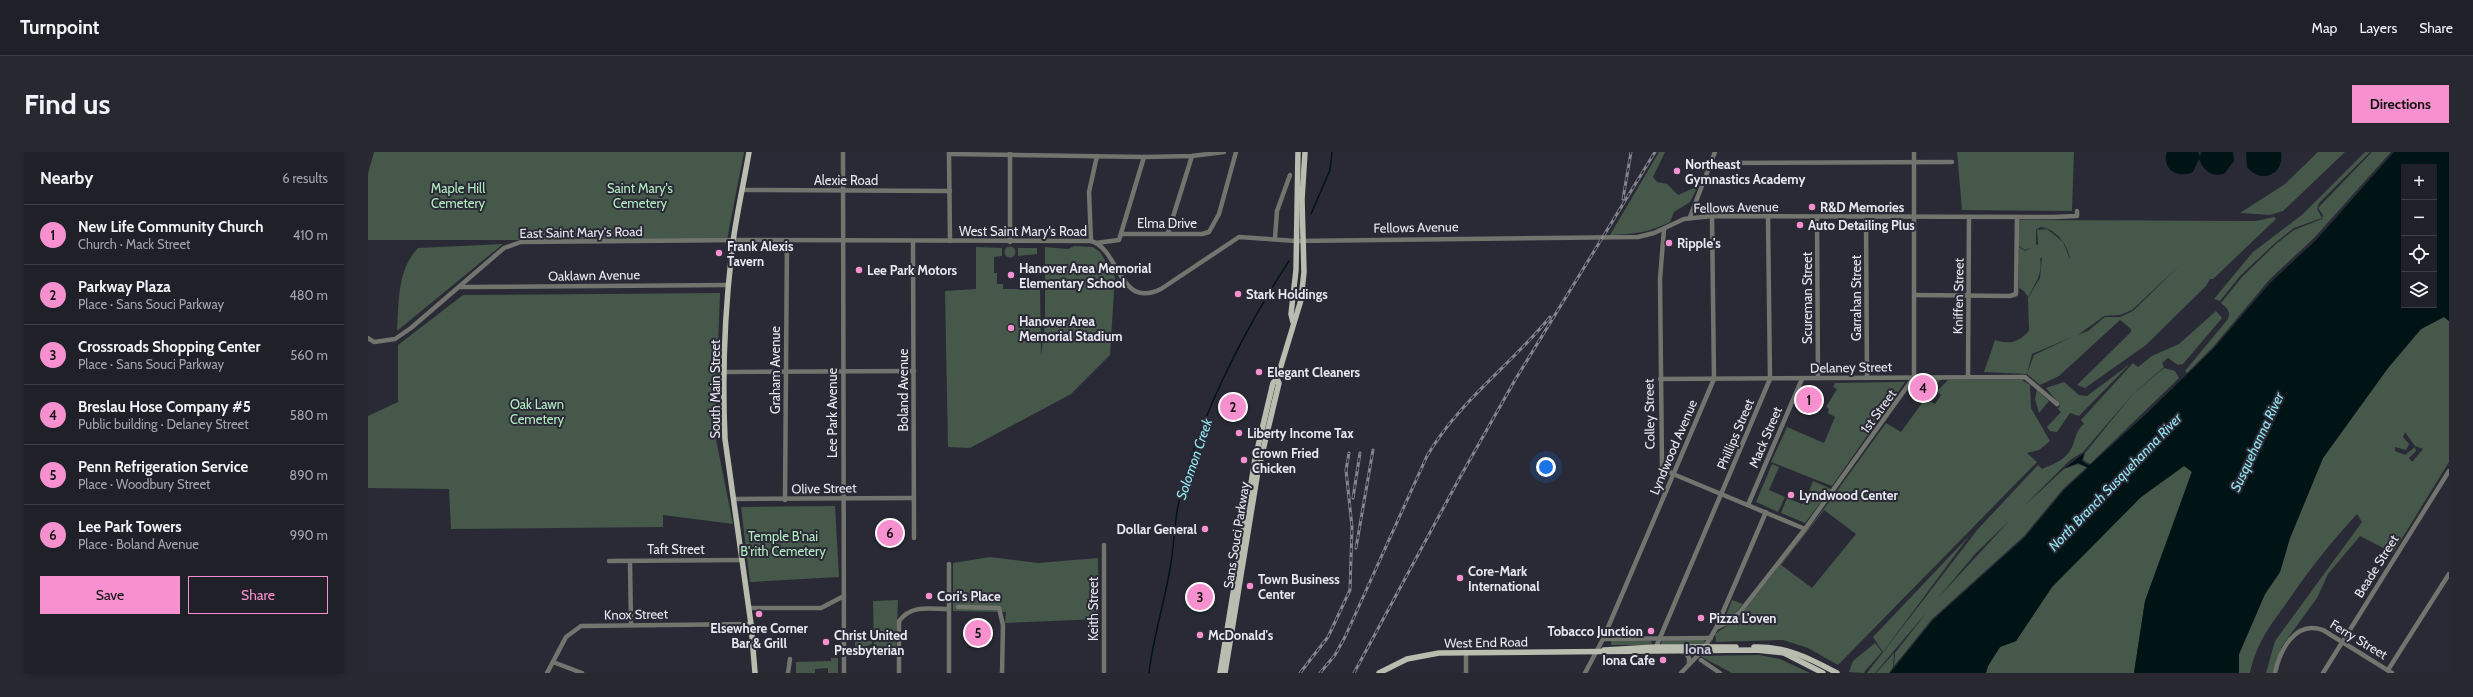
<!DOCTYPE html>
<html lang="en">
<head>
<meta charset="utf-8">
<style>
  body { margin:0; font-family:Cabin,sans-serif; background:#282830; color:#f1f3f6 }
  .controls { position:absolute; right:12px; top:12px; display:grid; overflow:hidden; border-radius:0px; box-shadow:0 2px 6px #0003 }
  .controls button { width:36px; height:36px; display:grid; place-items:center; padding:0; border:0; border-bottom:1px solid #3d3e45; background:#202028; color:#f1f3f6; font:20px sans-serif }
  .you { position:absolute; left:1178px; top:315px; width:14px; height:14px; margin:-10px; border:3px solid #fff; border-radius:50%; background:#1a73e8; box-shadow:0 0 0 6px #1a73e833 }
  .badge { display:grid; place-items:center; width:26px; height:26px; border-radius:50%; background:#f790ce; color:#111; font-size:13px; font-weight:700 }
  .pin { position:absolute; translate:-50% -50%; border:2px solid #fff; box-shadow:0 1px 4px #0006 }
  .list { margin:0; padding:0; list-style:none }
  h2 { display:flex; justify-content:space-between; align-items:center; height:52px; margin:0; padding:0 16px; font-size:17px }
  h2 small { font-size:13px; font-weight:400; color:#a2a3a8 }
  .list li { display:grid; grid-template-columns:26px 1fr auto; gap:12px; align-items:center; box-sizing:border-box; height:60px; padding:0 16px; border-top:1px solid #3d3e45 }
  .list b { display:block; font-size:15px; white-space:nowrap }
  .list p { margin:0; font-size:13px; white-space:nowrap; color:#a2a3a8 }
  .list em { font-size:13px; font-style:normal; color:#a2a3a8 }
  .actions { display:flex; gap:8px; padding:12px 16px }
  .actions a { flex:1; padding:9px 0; border:1px solid #f790ce; border-radius:0px; text-align:center; font-size:14px; color:#f790ce }
  .actions .main { background:#f790ce; color:#111 }
  .icon { flex:none; width:22px; height:22px; fill:none; stroke:currentColor; stroke-width:2; stroke-linecap:round; stroke-linejoin:round }
  .map { position:relative; flex:none; width:2081px; height:521px; overflow:hidden; border-radius:0px }
  header { display:flex; align-items:center; gap:24px; box-sizing:border-box; height:56px; padding:0 20px; background:#202028; border-bottom:1px solid #3d3e45 }
  header strong { font-size:19px }
  nav { display:flex; gap:22px; margin-inline-start:auto; font-size:14px }
  .intro { display:flex; align-items:center; justify-content:space-between; box-sizing:border-box; height:96px; padding:0 24px }
  h1 { margin:0; font-size:28px }
  .button { padding:10px 18px; border-radius:0px; background:#f790ce; color:#111; font-size:14px; font-weight:700 }
  main { display:flex; gap:24px; padding:0 24px }
  aside { flex:1; background:#202028; border-radius:0px; box-shadow:0 2px 6px #0003 }
  .map>svg:first-child { display:block }
  .green { fill:#455849; fill-rule:evenodd }
  .water { fill:#001416; fill-rule:evenodd }
  .lines { fill:none; stroke-linecap:round; stroke-linejoin:round }
  .stream { stroke:#001416; stroke-width:1.5 }
  .minor { stroke:#72746e; stroke-width:4.5 }
  .major { stroke:#b8bdb0; stroke-width:5.5 }
  .rail-casing { stroke:#858590; stroke-width:3 }
  .rail { stroke:#2a2a36; stroke-width:1.5; stroke-dasharray:4.5; stroke-linecap:butt }
  .poi-dot { fill:#f790ce; stroke:#2a2a36; stroke-width:1.5 }
  .labels { text-anchor:middle; stroke-width:4; stroke-linejoin:round; paint-order:stroke }
  .poi-label { font-size:13px; font-weight:bold; fill:#e7e8f0; stroke:#2a2a36; text-anchor:start }
  .street-label { font-size:13px; fill:#e7e8f0; stroke:#2a2a36 }
  .park-label { font-size:13px; fill:#b2ecc1; stroke:#2a2a36 }
  .water-label { font-size:14px; font-style:italic; fill:#92e6f0; stroke:#2a2a36 }
  .neighbourhood-label { font-size:14px; font-weight:bold; fill:#c9cad9; stroke:#2a2a36 }
</style>
</head>
<body>
<header>
<strong>Turnpoint</strong>
<nav><a>Map</a><a>Layers</a><a>Share</a></nav>
</header>
<div class="intro"><h1>Find us</h1><a class="button">Directions</a></div>
<main>
<aside>
<h2>Nearby<small>6 results</small></h2>
<ul class="list">
<li><span class="badge">1</span><div><b>New Life Community Church</b><p>Church · Mack Street</p></div><em>410 m</em></li>
<li><span class="badge">2</span><div><b>Parkway Plaza</b><p>Place · Sans Souci Parkway</p></div><em>480 m</em></li>
<li><span class="badge">3</span><div><b>Crossroads Shopping Center</b><p>Place · Sans Souci Parkway</p></div><em>560 m</em></li>
<li><span class="badge">4</span><div><b>Breslau Hose Company #5</b><p>Public building · Delaney Street</p></div><em>580 m</em></li>
<li><span class="badge">5</span><div><b>Penn Refrigeration Service</b><p>Place · Woodbury Street</p></div><em>890 m</em></li>
<li><span class="badge">6</span><div><b>Lee Park Towers</b><p>Place · Boland Avenue</p></div><em>990 m</em></li>
</ul>
<div class="actions"><a class="main">Save</a><a>Share</a></div>
</aside>
<div class="map">
<svg width="2081" height="521" viewBox="0 0 2081 521">
  <rect width="100%" height="100%" fill="#2a2a36"/>
  <g class="green">
    <polygon points="6,0 376,0 359,88 0,88 0,22"/>
    <path d="M1291 0H1297L1285 25 1289 30 1299 32 1310 43 1326 36 1328 38 1322 50 1306 60 1302 70C1278 81 1268 82 1242 83Z"/>
    <polygon points="1589,0 1706,0 1704,59 1594,58"/>
    <polygon points="1950,0 1977,0 1915,59 1902,63 1872,61 1917,32"/>
    <polygon points="1997,0 2002,0 1951,51 1949,57 1954,66 1926,76 1907,91 1872,124 1852,149 1846,147 1885,100 1935,62"/>
    <path d="M2004 0H2023L1946 86 1902 127 1845 195 1819 221 1817 219 1860 167C1863 159 1859 156 1853 151L1874 125 1908 92 1926 78 1954 67 1955 63 1950 56Z"/>
    <path d="M1906 65 1908 67 1845 127H1842L1838 134 1778 193 1717 236 1709 233 1763 180V177L1752 168 1691 224 1672 233 1659 222 1616 220 1627 188C1643 193 1650 190 1661 179L1660 146 1672 126 1674 105 1672 107C1675 122 1667 132 1660 145L1656 139 1651 136V95L1657 99 1663 96 1657 98 1651 94 1650 68 1888 69ZM1672 75C1687 76 1700 92 1702 107L1695 90 1679 77 1669 78 1670 92 1668 93V78ZM1813 112 1765 159 1752 165H1737L1720 179 1710 183 1736 164 1752 163 1764 158ZM1704 185 1666 203 1659 222 1664 202Z"/>
    <path d="M135 92 29 179C31 150 29 118 50 96Z"/>
    <polygon points="706,94 725,95 732,100 747,125 742,203 703,242 602,296 580,295 577,139 608,137 608,95 634,96 634,104 626,105 626,121 629,121 629,132 635,132 635,137 651,137 653,131 672,133 673,204 677,172 677,95 700,97"/>
    <circle cx="642" cy="100" r="5.5"/>
    <polygon points="650,96 669,96 669,102 650,104"/>
    <polygon points="352,141 347,282 365,372 295,363 295,375 83,377 81,337 0,336 0,264 30,250 30,193 95,143"/>
    <path d="M1848 159 1854 166 1815 212 1810 213 1800 206 1794 211 1796 215 1764 243 1715 300 1702 308 1655 355 1696 317 1710 312 1719 315 1695 337 1656 384 1564 467 1526 514 1527 501 1559 460 1507 521H1499L1610 377 1670 313 1674 317C1686 312 1699 307 1704 295 1708 286 1708 278 1716 272L1713 268 1765 211 1770 215 1784 204 1811 192ZM1642 368 1570 446 1608 401Z"/>
    <path d="M2076 165 2081 169V310L2025 401 1992 384 1960 422 1949 446 1914 494 1905 521H1898L1907 489 1994 370 1989 362C1967 386 1948 409 1929 436 1909 466 1890 484 1882 521H1871V502L1897 442 1912 420 1922 386 1955 306 2020 216 2053 177ZM2037 280 2047 294 2055 297 2044 310 2041 306 2048 299 2047 295 2037 303 2027 299V295L2038 298 2041 292 2035 285Z"/>
    <polygon points="1762,212 1711,264 1702,261 1689,280 1682,279 1679,275 1693,260 1690,257 1692,253 1678,236 1696,230 1711,243 1719,244"/>
    <polygon points="1796,216 1807,219 1811,226 1722,312 1715,308 1717,301 1764,243"/>
    <polygon points="1553,227 1574,227 1564,236"/>
    <path d="M1580 228H1654L1662 233 1663 256 1682 289 1671 298 1659 301 1669 310 1470 513 1440 496 1415 488 1348 490 1347 482 1372 464 1458 354 1518 271 1533 280 1557 247 1567 252 1573 243 1569 239ZM1456 358 1488 382 1444 436 1413 413Z"/>
    <polygon points="1537,230 1464,334 1403,310 1419,275 1456,291 1467,265 1460,261 1461,257 1458,255 1469,237 1465,235 1467,231"/>
    <polygon points="1669,238 1681,249 1671,261 1667,247"/>
    <circle cx="1549" cy="245" r="5"/>
    <polygon points="1404,312 1411,315 1401,338 1417,345 1410,360 1388,350"/>
    <polygon points="1816,314 1824,319 1777,449 1766,521 1618,521 1620,514 1632,495 1648,489 1684,435 1773,345"/>
    <polygon points="1445,329 1463,337 1437,371 1413,361 1419,346 1434,352 1437,350"/>
    <polygon points="467,354 471,425 382,430 373,355"/>
    <polygon points="1601,384 1515,500 1505,485"/>
    <polygon points="622,405 670,411 730,406 731,467 637,471 638,460 585,459 585,411"/>
    <polygon points="530,448 528,496 506,498 505,449"/>
    <polygon points="1364,448 1375,452 1367,461 1356,469"/>
    <polygon points="1294,488 1335,488 1338,491 1337,493 1293,493"/>
    <polygon points="487,489 504,489 504,492 487,499"/>
    <polygon points="1243,489 1283,489 1284,492 1283,493 1243,493"/>
    <polygon points="1507,491 1514,500 1497,519 1496,521 1481,520 1485,509"/>
    <polygon points="1526,501 1525,515 1521,521 1508,521"/>
    <polygon points="1391,503 1412,507 1442,521 1364,521 1332,504"/>
    <polygon points="463,506 470,506 470,521 460,521 460,516 447,517 447,521 428,521 428,510 463,509"/>
  </g>
  <g class="water">
    <path d="M1799 0H1830L1832 5 1833 0H1865L1866 9 1856 22C1843 25 1836 19 1831 7L1825 20C1810 27 1793 17 1799 0Z"/>
    <path d="M1878 0H1913C1917 22 1893 33 1879 15Z"/>
    <path d="M2026 0H2081V169L2076 165 2053 177 2020 216 1955 306 1922 386 1912 420 1897 442 1871 502V521H1766L1777 449 1824 320 1816 314 1773 345 1684 435 1648 489 1632 495 1620 514 1618 521H1522L1565 468 1657 385 1696 338 1720 316 1710 311 1697 316 1716 301 1714 309 1720 313 1723 312 1777 263 1846 196 1902 131 1948 88ZM2036 15H2066V153H2036Z"/>
  </g>
  <g class="lines">
    <g class="stream">
      <polyline points="943,62 962,18 964,0"/>
      <path d="M781 521C785 486 796 452 802 417 806 396 806 375 810 354 827 273 876 178 921 109"/>
    </g>
    <g class="minor">
      <polyline points="475,0 476,521"/>
      <polyline points="642,0 642,90"/>
      <polyline points="581,1 582,89"/>
      <polyline points="581,2 776,5 824,4 856,0"/>
      <polyline points="1344,11 1584,10"/>
      <polyline points="375,38 582,39"/>
      <polyline points="1322,65 1347,0"/>
      <polyline points="1449,65 1450,226"/>
      <polyline points="1498,65 1499,226"/>
      <polyline points="1296,77 1292,127 1294,315 1305,322 1437,377"/>
      <polyline points="800,81 824,4"/>
      <polyline points="754,82 834,82 841,80 851,62 868,0"/>
      <polyline points="907,86 909,59 922,23"/>
      <polyline points="545,89 546,386"/>
      <polyline points="723,89 721,40 729,4"/>
      <polyline points="728,91 751,88 776,5"/>
      <polyline points="92,135 360,133"/>
      <polyline points="1547,143 1642,144 1648,142 1649,65"/>
      <path d="M0 186 6 190 27 187 43 176 136 96 153 90 374 88 723 89C752 97 750 158 793 137L871 85 928 89 1270 85 1286 81 1316 67 1344 64 1685 65 1709 64V59"/>
      <polyline points="358,220 546,219"/>
      <polyline points="1600,224 1601,65"/>
      <polyline points="1292,227 1657,225 1689,252"/>
      <polyline points="366,347 546,346"/>
      <polyline points="417,348 419,88"/>
      <polyline points="1380,353 1434,227"/>
      <polyline points="241,409 374,408"/>
      <polyline points="262,409 263,473"/>
      <polyline points="590,455 631,456 635,473 634,521"/>
      <polyline points="381,456 453,456 476,444"/>
      <polyline points="1348,476 1360,470 1372,460 1437,377 1546,225 1546,0"/>
      <polyline points="1235,487 1343,486"/>
      <polyline points="1288,495 1402,227 1400,65"/>
      <polyline points="1337,495 1348,476 1398,360"/>
      <polyline points="1317,500 1321,506 1321,512"/>
      <polyline points="1333,508 1352,521"/>
      <polyline points="185,510 214,521"/>
      <polyline points="2020,518 2081,422"/>
      <polyline points="179,521 198,485 213,474 383,472"/>
      <polyline points="420,521 422,507"/>
      <path d="M531 521V469C544 452 562 457 581 457"/>
      <polyline points="581,521 581,412"/>
      <polyline points="736,521 736,393"/>
      <polyline points="1098,521 1098,500"/>
      <polyline points="1217,521 1235,487 1346,227 1344,64"/>
      <polyline points="1313,521 1333,500"/>
      <path d="M1907 521C1912 498 1927 468 1955 478L2024 521"/>
      <polyline points="1955,521 2081,319"/>
    </g>
    <g class="major">
      <path d="M381 0C376 30 369 60 365 90 357 154 354 222 357 287L383 472 387 521"/>
      <polyline points="925,170 923,162 928,118 930,0"/>
      <path d="M1386 495C1418 494 1441 506 1469 521"/>
      <polyline points="1236,498 1288,495 1368,495"/>
      <polyline points="852,521 887,307 905,231 909,227"/>
      <polyline points="857,521 890,319 911,231 909,227 933,148 936,120 934,47 937,0"/>
      <polyline points="1011,521 1039,507 1071,501 1388,498 1416,501 1455,521"/>
    </g>
    <defs>
      <g id="rail">
        <polyline points="1255,47 1263,0"/>
        <polyline points="985,346 992,301"/>
        <polyline points="988,396 1005,298"/>
        <polyline points="932,521 960,485 982,438 984,375 978,318 981,301"/>
        <path d="M952 521 967 503 977 485 1059 304C1091 249 1143 213 1182 165"/>
        <polyline points="986,521 1091,327 1147,228 1287,0"/>
      </g>
    </defs>
    <use href="#rail" class="rail-casing"/>
    <use href="#rail" class="rail"/>
  </g>
  <g class="poi-dot">
    <circle cx="1309" cy="19" r="4"/>
    <circle cx="1444" cy="55" r="4"/>
    <circle cx="1432" cy="73" r="4"/>
    <circle cx="1301" cy="91" r="4"/>
    <circle cx="351" cy="101" r="4"/>
    <circle cx="491" cy="118" r="4"/>
    <circle cx="643" cy="123" r="4"/>
    <circle cx="870" cy="142" r="4"/>
    <circle cx="643" cy="176" r="4"/>
    <circle cx="891" cy="220" r="4"/>
    <circle cx="871" cy="281" r="4"/>
    <circle cx="876" cy="308" r="4"/>
    <circle cx="1423" cy="343" r="4"/>
    <circle cx="837" cy="377" r="4"/>
    <circle cx="1092" cy="426" r="4"/>
    <circle cx="882" cy="434" r="4"/>
    <circle cx="561" cy="444" r="4"/>
    <circle cx="391" cy="462" r="4"/>
    <circle cx="1333" cy="466" r="4"/>
    <circle cx="1283" cy="479" r="4"/>
    <circle cx="832" cy="483" r="4"/>
    <circle cx="458" cy="490" r="4"/>
    <circle cx="1295" cy="508" r="4"/>
  </g>
  <g class="labels">
    <g class="poi-label">
      <text x="1317" y="17">Northeast<tspan x="1317" dy="15">Gymnastics Academy</tspan></text>
      <text x="1452" y="60">R&amp;D Memories</text>
      <text x="1440" y="78">Auto Detailing Plus</text>
      <text x="1309" y="96">Ripple's</text>
      <text x="359" y="99">Frank Alexis<tspan x="359" dy="15">Tavern</tspan></text>
      <text x="651" y="121">Hanover Area Memorial<tspan x="651" dy="15">Elementary School</tspan></text>
      <text x="499" y="123">Lee Park Motors</text>
      <text x="878" y="147">Stark Holdings</text>
      <text x="651" y="174">Hanover Area<tspan x="651" dy="15">Memorial Stadium</tspan></text>
      <text x="899" y="225">Elegant Cleaners</text>
      <text x="879" y="286">Liberty Income Tax</text>
      <text x="884" y="306">Crown Fried<tspan x="884" dy="15">Chicken</tspan></text>
      <text x="1431" y="348">Lyndwood Center</text>
      <text x="829" y="382" text-anchor="end">Dollar General</text>
      <text x="1100" y="424">Core-Mark<tspan x="1100" dy="15">International</tspan></text>
      <text x="890" y="432">Town Business<tspan x="890" dy="15">Center</tspan></text>
      <text x="569" y="449">Cori's Place</text>
      <text x="1341" y="471">Pizza L'oven</text>
      <text x="391" y="481" text-anchor="middle">Elsewhere Corner<tspan x="391" dy="15">Bar &amp; Grill</tspan></text>
      <text x="1275" y="484" text-anchor="end">Tobacco Junction</text>
      <text x="466" y="488">Christ United<tspan x="466" dy="15">Presbyterian</tspan></text>
      <text x="840" y="488">McDonald's</text>
      <text x="1287" y="513" text-anchor="end">Iona Cafe</text>
    </g>
    <g class="street-label">
      <text x="478" y="33">Alexie Road</text>
      <text transform="translate(1368 55) rotate(-1)" y="5">Fellows Avenue</text>
      <text x="799" y="76">Elma Drive</text>
      <text transform="translate(1048 75) rotate(-1)" y="5">Fellows Avenue</text>
      <text x="655" y="84">West Saint Mary's Road</text>
      <text transform="translate(213 80) rotate(-1)" y="5">East Saint Mary's Road</text>
      <text transform="translate(226 123) rotate(-1)" y="5">Oaklawn Avenue</text>
      <text transform="translate(1590 144) rotate(-89)" y="5">Kniffen Street</text>
      <text transform="translate(1439 146) rotate(-90)" y="5">Scureman Street</text>
      <text transform="translate(1488 146) rotate(-90)" y="5">Garrahan Street</text>
      <text transform="translate(1483 215) rotate(-1)" y="5">Delaney Street</text>
      <text transform="translate(407 218) rotate(-90)" y="5">Graham Avenue</text>
      <text transform="translate(347 237) rotate(-90)" y="5">South Main Street</text>
      <text transform="translate(535 238) rotate(-90)" y="5">Boland Avenue</text>
      <text transform="translate(1510 259) rotate(-54)" y="5">1st Street</text>
      <text transform="translate(464 261) rotate(-90)" y="5">Lee Park Avenue</text>
      <text transform="translate(1281 262) rotate(-91)" y="5">Colley Street</text>
      <text transform="translate(1367 282) rotate(-67)" y="5">Phillips Street</text>
      <text transform="translate(1397 285) rotate(-67)" y="5">Mack Street</text>
      <text transform="translate(1305 295) rotate(-67)" y="5">Lyndwood Avenue</text>
      <text transform="translate(456 336) rotate(-1)" y="5">Olive Street</text>
      <text transform="translate(868 383) rotate(-81)" y="5">Sans Souci Parkway</text>
      <text x="308" y="402">Taft Street</text>
      <text transform="translate(2008 414) rotate(-58)" y="5">Beade Street</text>
      <text transform="translate(725 457) rotate(-90)" y="5">Keith Street</text>
      <text transform="translate(268 462) rotate(-1)" y="5">Knox Street</text>
      <text transform="translate(1991 487) rotate(31)" y="5">Ferry Street</text>
      <text transform="translate(1118 490) rotate(-1)" y="5">West End Road</text>
    </g>
    <g class="park-label">
      <text x="90" y="41">Maple Hill<tspan x="90" dy="15">Cemetery</tspan></text>
      <text x="272" y="41">Saint Mary's<tspan x="272" dy="15">Cemetery</tspan></text>
      <text x="169" y="257">Oak Lawn<tspan x="169" dy="15">Cemetery</tspan></text>
      <text x="415" y="389">Temple B'nai<tspan x="415" dy="15">B'rith Cemetery</tspan></text>
    </g>
    <g class="water-label">
      <text transform="translate(1889 290) rotate(-65)" y="5">Susquehanna River</text>
      <text transform="translate(826 307) rotate(-71)" y="5">Solomon Creek</text>
      <text transform="translate(1747 330) rotate(-46)" y="5">North Branch Susquehanna River</text>
    </g>
    <g class="neighbourhood-label">
      <text x="1330" y="502">Iona</text>
    </g>
  </g>
</svg>
<div class="controls">
<button>+</button>
<button>−</button>
<button><svg class="icon" aria-label="locate" viewBox="0 0 24 24"><circle cx="12" cy="12" r="6"/><path d="M12 2v4M12 18v4M2 12h4M18 12h4"/></svg></button>
<button><svg class="icon" aria-label="layers" viewBox="0 0 24 24"><path d="M12 4l9 5-9 5-9-5zM3 14l9 5 9-5"/></svg></button>
</div>
<div class="you"></div>
<div class="pin badge" style="left:1441px;top:248px">1</div>
<div class="pin badge" style="left:865px;top:255px">2</div>
<div class="pin badge" style="left:832px;top:445px">3</div>
<div class="pin badge" style="left:1555px;top:236px">4</div>
<div class="pin badge" style="left:610px;top:481px">5</div>
<div class="pin badge" style="left:522px;top:381px">6</div>
</div>
</main>
</body>
</html>
